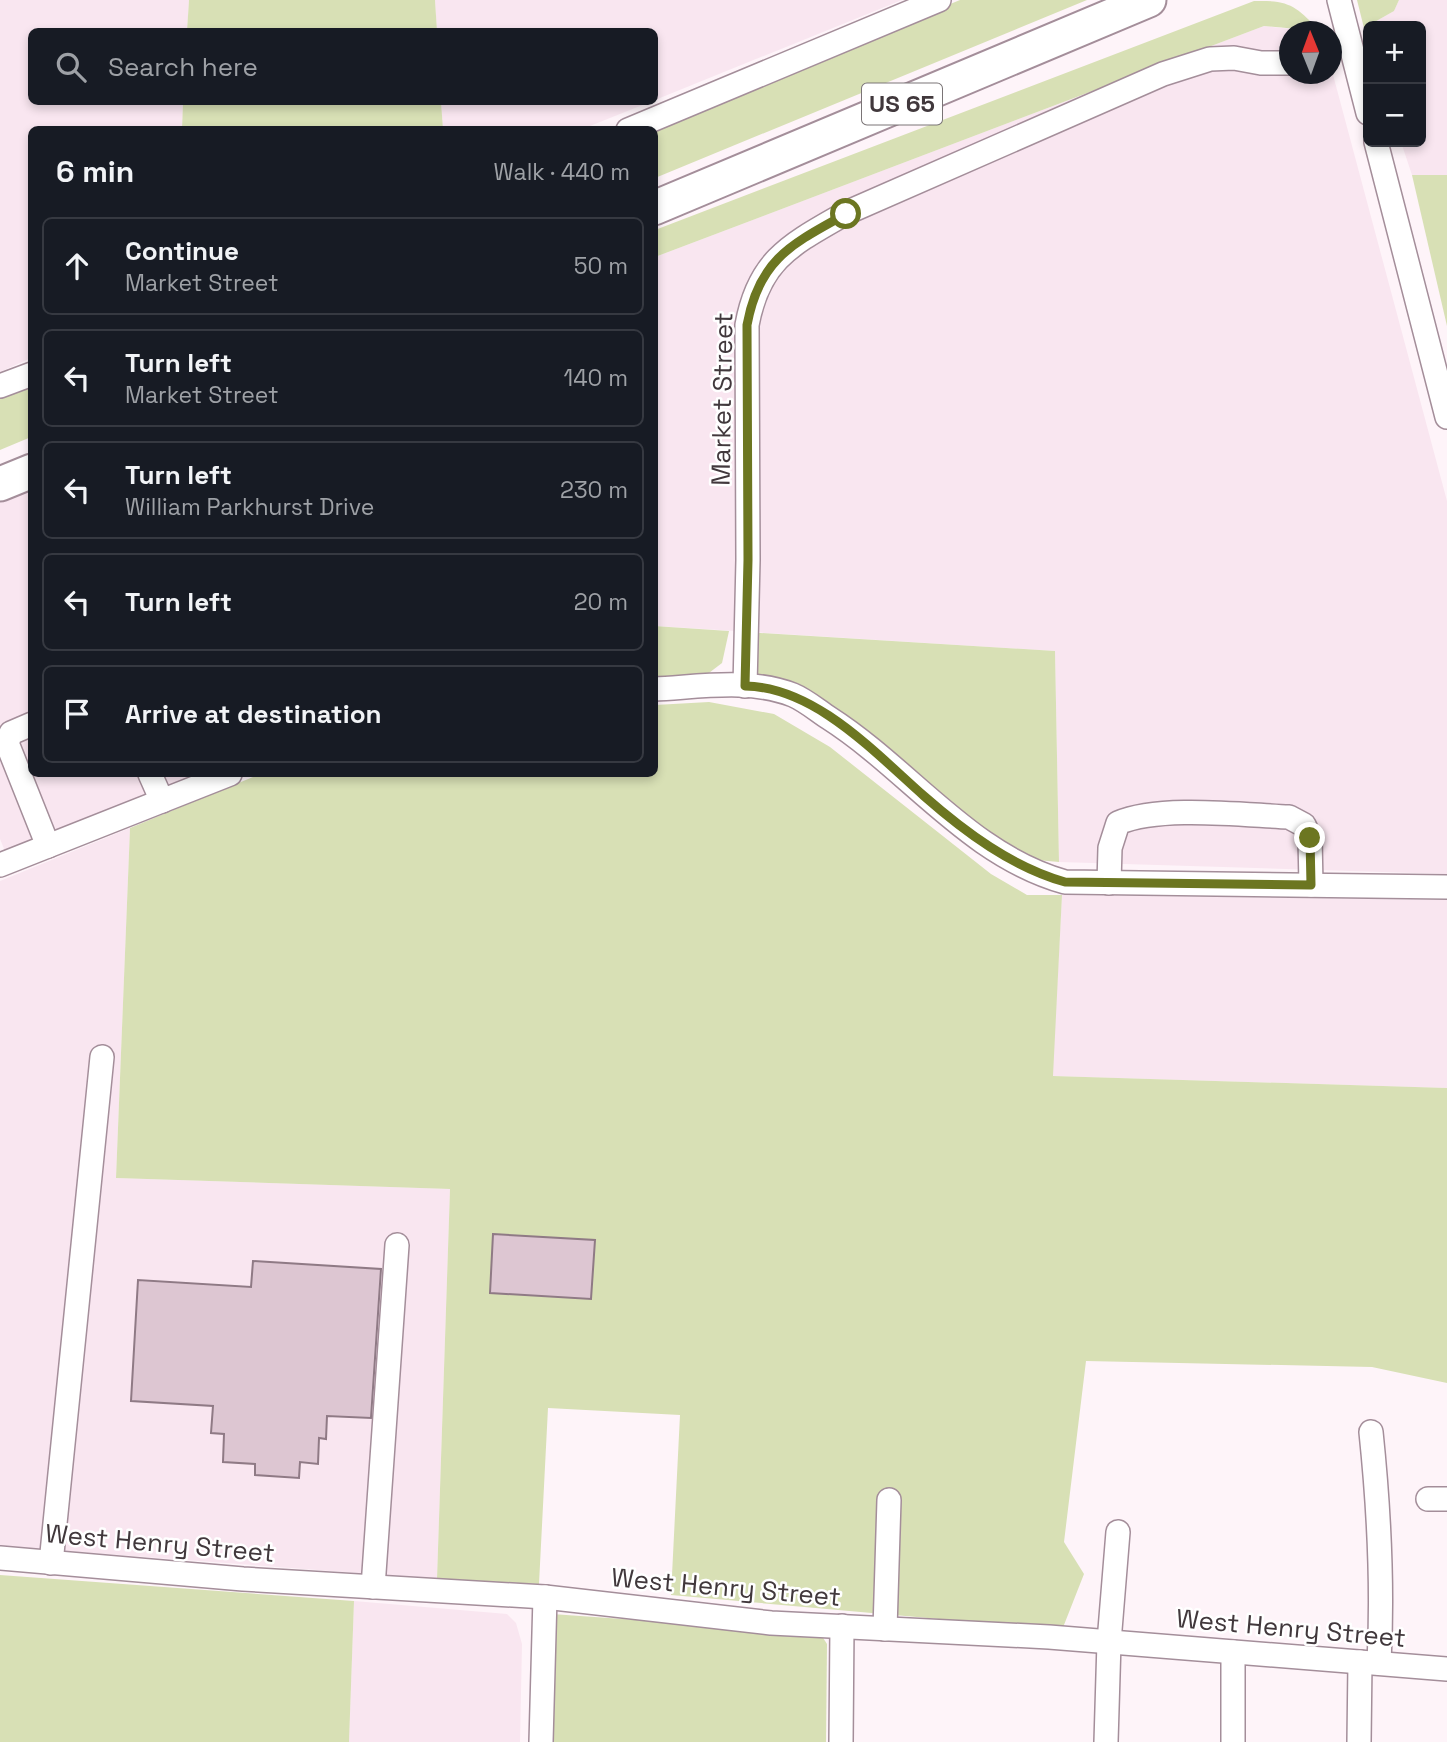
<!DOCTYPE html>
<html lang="en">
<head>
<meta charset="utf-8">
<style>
  body { margin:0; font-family:"Space Grotesk",sans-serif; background:#242831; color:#f1f3f6 }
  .controls { position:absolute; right:21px; top:21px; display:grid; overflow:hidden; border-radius:10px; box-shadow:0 4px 10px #0003 }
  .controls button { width:63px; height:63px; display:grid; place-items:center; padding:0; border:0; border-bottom:2px solid #363941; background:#171b24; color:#f1f3f6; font:35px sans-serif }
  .compass { position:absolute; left:1279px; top:21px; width:63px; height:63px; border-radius:50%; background:#171b24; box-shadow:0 4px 10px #0003; rotate:359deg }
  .stop { position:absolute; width:21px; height:21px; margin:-16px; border:5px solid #6c7621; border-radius:50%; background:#fff }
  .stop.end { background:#6c7621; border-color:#fff; box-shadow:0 2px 7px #0008 }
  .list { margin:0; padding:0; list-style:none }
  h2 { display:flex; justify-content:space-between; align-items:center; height:91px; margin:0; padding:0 28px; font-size:30px }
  h2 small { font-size:23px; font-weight:400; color:#9ea1a6 }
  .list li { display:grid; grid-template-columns:46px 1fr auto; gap:21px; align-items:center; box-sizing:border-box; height:98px; margin:0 14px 14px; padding:0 14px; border:2px solid #363941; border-radius:10px }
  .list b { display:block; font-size:26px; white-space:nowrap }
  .list p { margin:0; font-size:23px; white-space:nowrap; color:#9ea1a6 }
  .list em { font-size:23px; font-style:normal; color:#9ea1a6 }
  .icon { flex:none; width:38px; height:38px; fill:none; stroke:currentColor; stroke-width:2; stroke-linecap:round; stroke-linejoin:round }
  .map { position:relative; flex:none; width:1447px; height:1742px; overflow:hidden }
  .search { position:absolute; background:#171b24; box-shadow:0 4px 10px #0003; left:28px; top:28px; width:630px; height:77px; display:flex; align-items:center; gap:18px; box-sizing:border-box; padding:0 24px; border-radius:10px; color:#9ea1a6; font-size:26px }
  .panel { position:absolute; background:#171b24; box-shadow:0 4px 10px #0003; left:28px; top:126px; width:630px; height:651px; border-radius:10px }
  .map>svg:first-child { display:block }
  .built { fill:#f9e6f0 }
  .green { fill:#d8e0b5 }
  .building { fill:#ddc6d2; stroke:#8f7a85; stroke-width:2 }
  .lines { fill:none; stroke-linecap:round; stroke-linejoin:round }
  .minor-casing { stroke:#a48e9a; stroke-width:26 }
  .highway-casing { stroke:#a48e9a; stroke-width:37 }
  .minor { stroke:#fff; stroke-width:23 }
  .highway { stroke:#fff; stroke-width:33 }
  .route { stroke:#6c7621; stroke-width:9 }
  .labels { text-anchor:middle; stroke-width:5; stroke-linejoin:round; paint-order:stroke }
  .shield { fill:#fff; stroke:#7a7476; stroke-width:2 }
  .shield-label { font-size:24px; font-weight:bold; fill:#41383c }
  .street-label { font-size:26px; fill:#41383c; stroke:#fff }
</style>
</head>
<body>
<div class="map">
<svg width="1447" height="1742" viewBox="0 0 1447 1742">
  <rect width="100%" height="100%" fill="#fef4f9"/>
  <g class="built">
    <polygon points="0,0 189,0 187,31 32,32 32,102 183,102 182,129 32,130 31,358 0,372"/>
    <polygon points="435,0 902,0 655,100 654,32 437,31"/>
    <polygon points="1399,0 1447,0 1447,175 1412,175 1401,142 1421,142 1421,26 1368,26 1368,42 1364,28 1394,11"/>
    <polygon points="1264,26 1309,31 1290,32 1290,74 1332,74 1332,71 1447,501 1447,874 1059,862 1055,651 655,626 655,257"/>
    <polygon points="441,102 650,102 580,130 443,129"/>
    <polygon points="31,484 32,774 190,774 192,778 7,856 0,839 0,498"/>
    <polygon points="130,828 116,1178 450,1189 437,1579 0,1546 0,881"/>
    <polygon points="1062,895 1447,900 1447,1088 1052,1076"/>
    <polygon points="354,1601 507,1614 516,1623 522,1644 520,1742 349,1742"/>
  </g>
  <g class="green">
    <polygon points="189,0 435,0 437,31 187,31"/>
    <polygon points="960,0 1087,0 655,178 654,130 646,130"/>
    <polygon points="1357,0 1399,0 1394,11 1364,28"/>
    <path d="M1254 1C1290 0 1296 6 1320 31L1264 26 655 257V230Z"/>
    <polygon points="183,102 441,102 443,129 182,129"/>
    <polygon points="1412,175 1447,175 1447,326"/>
    <polygon points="31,385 31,437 0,450 0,398"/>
    <polygon points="654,626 729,631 722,663 701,679 655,681"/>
    <polygon points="745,632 1055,651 1059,862 1026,859 987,842 865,736 758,684"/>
    <polygon points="709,702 774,714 830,747 991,874 1027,895 1062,895 1053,1076 1447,1088 1447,1383 1372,1367 1086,1361 1064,1542 1084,1574 1062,1630 671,1595 680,1415 548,1408 539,1584 437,1579 450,1189 116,1178 130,828 260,774 654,774 655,705"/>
    <polygon points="0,1575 354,1601 349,1742 0,1742"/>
    <polygon points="552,1614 820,1633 827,1644 826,1742 541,1742"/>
  </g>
  <g class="building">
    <polygon points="493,1234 595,1240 591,1299 490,1293"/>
    <polygon points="253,1261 381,1269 371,1418 327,1416 326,1439 319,1438 318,1464 300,1462 299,1478 255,1475 255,1464 223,1462 224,1434 211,1433 213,1406 131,1401 138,1280 251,1287"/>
  </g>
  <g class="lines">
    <defs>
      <g id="minor">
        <polyline points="1339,0 1368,113"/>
        <polyline points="628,130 939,0"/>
        <polyline points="1376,142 1447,417"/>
        <polyline points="0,386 32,374"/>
        <path d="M745 686 748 560 747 325C759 259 792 244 846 213L1163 74 1210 59 1234 58 1261 63H1290"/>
        <path d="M654 689C699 687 750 678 793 695 805 700 817 710 829 718 910 770 969 855 1065 882L1447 887"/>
        <polyline points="32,724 11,733 7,743 48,846"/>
        <polyline points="150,774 162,801"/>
        <polyline points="0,865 230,774"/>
        <path d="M1109 883 1110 848 1118 823C1160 805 1242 815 1289 817L1304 825 1310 838 1311 885"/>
        <path d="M1371 1432C1379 1509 1383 1586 1379 1663"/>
        <polyline points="1428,1499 1447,1499"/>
        <polyline points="0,1558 243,1579 545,1597 771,1623 1049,1637 1447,1669"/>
        <polyline points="51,1563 102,1057"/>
        <polyline points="373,1587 397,1245"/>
        <polyline points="885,1629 889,1500"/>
        <polyline points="541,1742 545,1597"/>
        <polyline points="841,1742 842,1626"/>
        <polyline points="1106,1742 1109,1642 1118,1532"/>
        <polyline points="1233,1742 1233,1652"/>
        <polyline points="1359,1742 1360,1662"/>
      </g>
      <g id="highway">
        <polyline points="654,208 1149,0"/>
        <polyline points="0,484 32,471"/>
      </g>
    </defs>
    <use href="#minor" class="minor-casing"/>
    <use href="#highway" class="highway-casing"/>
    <use href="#minor" class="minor"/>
    <use href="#highway" class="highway"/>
  </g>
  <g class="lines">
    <path class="route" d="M846 214C792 244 759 259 747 325L748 560 745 686C815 687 874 752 924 796 965 832 1012 867 1065 882L1311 885 1310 838"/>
  </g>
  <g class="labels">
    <rect class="shield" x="862" y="83.5" width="80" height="41" rx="5"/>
    <g class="shield-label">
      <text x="902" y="112">US 65</text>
    </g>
    <g class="street-label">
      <text transform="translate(722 399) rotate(-89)" y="9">Market Street</text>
      <text transform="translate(160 1543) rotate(5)" y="9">West Henry Street</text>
      <text transform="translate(726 1587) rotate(5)" y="9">West Henry Street</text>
      <text transform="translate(1291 1628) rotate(5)" y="9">West Henry Street</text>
    </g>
  </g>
</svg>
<div class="controls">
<button>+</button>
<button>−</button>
</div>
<svg class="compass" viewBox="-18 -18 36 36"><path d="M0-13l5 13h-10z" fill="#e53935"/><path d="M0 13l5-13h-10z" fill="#9ea1a6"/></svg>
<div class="stop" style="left:846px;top:214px"></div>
<div class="stop end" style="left:1310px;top:838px"></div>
<div class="search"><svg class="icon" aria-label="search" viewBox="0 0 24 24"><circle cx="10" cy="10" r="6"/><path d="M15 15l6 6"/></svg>Search here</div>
<section class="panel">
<h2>6 min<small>Walk · 440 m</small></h2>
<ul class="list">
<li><svg class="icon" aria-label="ahead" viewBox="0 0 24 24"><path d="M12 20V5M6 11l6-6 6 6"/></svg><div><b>Continue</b><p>Market Street</p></div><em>50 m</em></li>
<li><svg class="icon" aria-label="left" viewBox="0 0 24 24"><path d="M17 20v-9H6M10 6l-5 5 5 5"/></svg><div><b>Turn left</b><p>Market Street</p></div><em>140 m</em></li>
<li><svg class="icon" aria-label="left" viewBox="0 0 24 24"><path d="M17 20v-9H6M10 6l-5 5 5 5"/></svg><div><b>Turn left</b><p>William Parkhurst Drive</p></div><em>230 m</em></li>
<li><svg class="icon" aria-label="left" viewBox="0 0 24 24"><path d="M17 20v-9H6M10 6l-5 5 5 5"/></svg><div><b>Turn left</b></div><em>20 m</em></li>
<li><svg class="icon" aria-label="arrive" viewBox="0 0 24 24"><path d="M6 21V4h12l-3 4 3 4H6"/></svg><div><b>Arrive at destination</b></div></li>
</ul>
</section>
</div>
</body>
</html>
